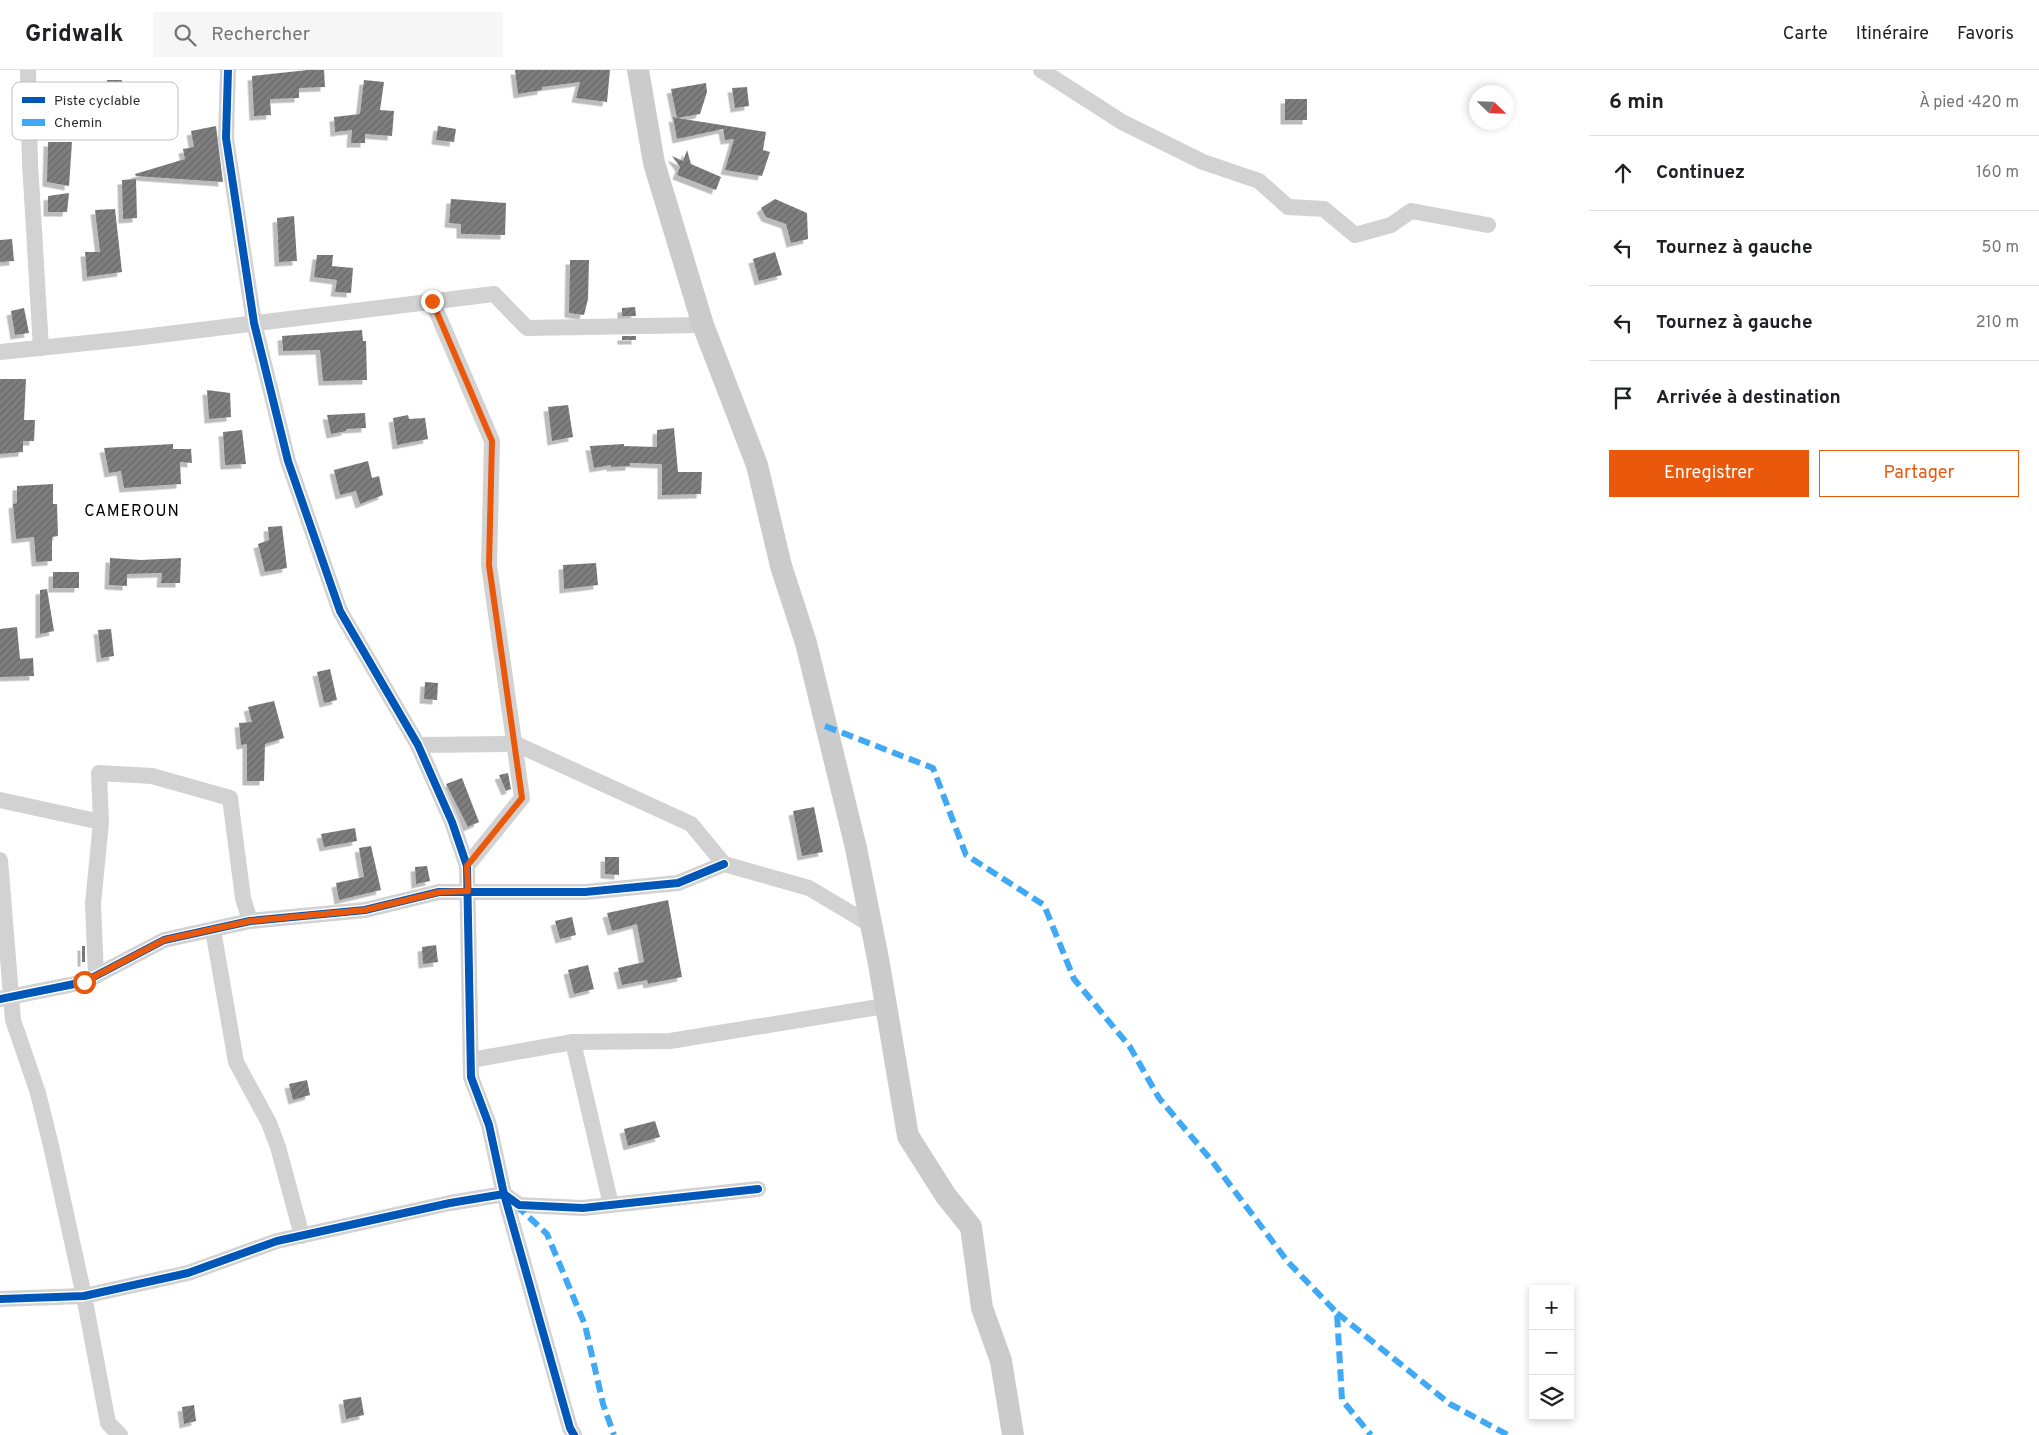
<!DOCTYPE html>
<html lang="fr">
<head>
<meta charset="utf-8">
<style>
  body { margin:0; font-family:Overpass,sans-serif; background:#f6f6f6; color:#202124 }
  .controls { position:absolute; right:15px; bottom:15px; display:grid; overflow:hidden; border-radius:0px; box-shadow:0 2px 8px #0003 }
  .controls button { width:45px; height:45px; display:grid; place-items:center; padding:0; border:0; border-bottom:1px solid #e0e0e0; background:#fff; color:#202124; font:25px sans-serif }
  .compass { position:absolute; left:1469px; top:15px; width:45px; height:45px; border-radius:50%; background:#fff; box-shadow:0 2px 8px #0003; rotate:113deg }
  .stop { position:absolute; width:15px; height:15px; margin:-11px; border:4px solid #ea580c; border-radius:50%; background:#fff }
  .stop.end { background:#ea580c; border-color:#fff; box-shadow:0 1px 5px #0008 }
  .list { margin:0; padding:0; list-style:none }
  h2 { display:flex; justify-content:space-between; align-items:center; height:65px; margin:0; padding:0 20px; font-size:21px }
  h2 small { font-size:16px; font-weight:400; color:#757577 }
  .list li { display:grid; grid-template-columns:32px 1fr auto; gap:15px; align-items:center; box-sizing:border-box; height:75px; padding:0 20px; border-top:1px solid #e0e0e0 }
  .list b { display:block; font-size:19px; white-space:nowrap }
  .list em { font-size:16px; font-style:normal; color:#757577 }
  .actions { display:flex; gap:10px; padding:15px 20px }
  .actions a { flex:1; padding:11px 0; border:1px solid #ea580c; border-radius:0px; text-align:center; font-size:18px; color:#ea580c }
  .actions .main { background:#ea580c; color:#fff }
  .icon { flex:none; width:28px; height:28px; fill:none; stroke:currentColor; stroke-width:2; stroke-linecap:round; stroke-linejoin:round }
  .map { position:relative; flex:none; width:1589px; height:1365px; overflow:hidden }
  header { display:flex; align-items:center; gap:30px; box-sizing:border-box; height:70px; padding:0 25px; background:#fff; border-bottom:1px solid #e0e0e0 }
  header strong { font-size:24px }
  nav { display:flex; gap:28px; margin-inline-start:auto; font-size:18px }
  .search { width:350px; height:45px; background:#f6f6f6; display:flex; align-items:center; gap:12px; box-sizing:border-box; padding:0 18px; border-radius:0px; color:#757577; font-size:19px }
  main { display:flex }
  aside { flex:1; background:#fff }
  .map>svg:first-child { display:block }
  .building { fill:url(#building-hatch); filter:url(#shadow) }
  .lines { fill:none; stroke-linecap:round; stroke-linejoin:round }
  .street { stroke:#d2d2d2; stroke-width:16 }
  .secondary { stroke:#cbcbcb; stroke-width:22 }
  .quiet { stroke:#3fa9f5; stroke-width:6; stroke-dasharray:12 6; stroke-linecap:butt }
  .cycleway-casing { stroke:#fff; stroke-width:11 }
  .cycleway { stroke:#0057b8; stroke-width:8 }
  .route { stroke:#ea580c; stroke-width:6 }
  .labels { text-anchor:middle; stroke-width:5; stroke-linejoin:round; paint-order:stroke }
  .neighbourhood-label { font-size:16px; letter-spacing:1px; fill:#000; stroke:#fff }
  .key { fill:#fff; stroke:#c0c0c0; stroke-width:1 }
  .key-label { font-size:14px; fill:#2d2d2d }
</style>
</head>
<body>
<header>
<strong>Gridwalk</strong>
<div class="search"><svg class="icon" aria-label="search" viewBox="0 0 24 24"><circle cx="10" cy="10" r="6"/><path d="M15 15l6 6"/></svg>Rechercher</div>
<nav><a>Carte</a><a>Itinéraire</a><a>Favoris</a></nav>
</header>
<main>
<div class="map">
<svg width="1589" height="1365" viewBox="0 0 1589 1365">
  <defs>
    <pattern id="building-hatch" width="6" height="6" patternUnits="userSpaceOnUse" patternTransform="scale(1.25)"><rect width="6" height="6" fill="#7e7e7e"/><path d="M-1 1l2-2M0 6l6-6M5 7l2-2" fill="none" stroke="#686868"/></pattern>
    <filter id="shadow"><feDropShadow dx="-4.5" dy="4.5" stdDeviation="0" flood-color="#0004"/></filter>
  </defs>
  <rect width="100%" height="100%" fill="#fff"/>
  <g class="building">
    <polygon points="308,0 324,0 325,17 299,18 299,28 270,29 271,45 254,46 252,6"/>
    <polygon points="515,0 610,0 607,32 576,28 580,12 542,17 542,20 518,24"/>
    <polygon points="107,10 122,10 122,46 107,45"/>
    <polygon points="364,10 384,12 380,40 394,41 392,66 365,64 365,73 351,73 352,60 335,62 334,47 360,44"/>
    <polygon points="706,13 707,22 700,44 677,48 766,62 763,80 770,82 762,106 725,100 734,69 725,70 723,59 677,69 673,47 677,48 671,19"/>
    <polygon points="747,17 749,36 735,38 732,18"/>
    <rect x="1285" y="29" width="22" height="21"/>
    <polygon points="216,56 223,112 136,106 135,104 185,89 183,79 194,77 191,61"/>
    <polygon points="438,56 456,59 454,72 436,70"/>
    <polygon points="48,72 72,72 69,116 47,112"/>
    <polygon points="687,80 691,94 721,107 716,120 677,105 680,97 672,86 683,91"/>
    <polygon points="136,109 137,148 123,149 122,110"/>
    <polygon points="69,123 67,142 48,142 48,126"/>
    <polygon points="451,129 506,133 505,165 461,164 461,154 449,153"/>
    <polygon points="775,129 807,143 808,169 791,173 786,154 766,147 761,138"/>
    <polygon points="115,139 122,202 87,207 85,182 100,182 95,140"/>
    <polygon points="294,146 297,191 279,192 277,148"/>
    <polygon points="12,169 14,191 0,192 0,170"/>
    <polygon points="775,182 782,205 759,211 753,189"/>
    <polygon points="317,185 333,185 332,196 353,198 351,223 335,222 337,210 314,207"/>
    <polygon points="570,190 589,190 588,229 584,245 569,243"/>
    <polygon points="635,237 636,246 622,246 622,238"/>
    <polygon points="24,238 29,263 15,265 11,241"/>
    <polygon points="362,260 363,271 366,271 367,310 323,311 320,280 283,281 282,266"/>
    <rect x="622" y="266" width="14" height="4"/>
    <polygon points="0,309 26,309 24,350 35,350 34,371 23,371 23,382 0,384"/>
    <polygon points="207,320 230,323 231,347 209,349"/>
    <polygon points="568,335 573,367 552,371 548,337"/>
    <polygon points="365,343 366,358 346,359 346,361 331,364 327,345"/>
    <polygon points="408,345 409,349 425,348 428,369 397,375 393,348"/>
    <polygon points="674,358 678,402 702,402 701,424 662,425 662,394 630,393 630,396 611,397 611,395 594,398 590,376 624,374 624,376 657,377 657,360"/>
    <polygon points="242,360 246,394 225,395 223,362"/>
    <polygon points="173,374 173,379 191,379 192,393 180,392 181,414 124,418 121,401 109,403 104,378"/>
    <polygon points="368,391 372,408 379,406 383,425 360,434 356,421 340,425 334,400"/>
    <polygon points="53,414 53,434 57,434 58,466 52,467 52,491 36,492 34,467 16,469 13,434 17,433 17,416"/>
    <polygon points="282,456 287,498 265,502 258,474 269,470 268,457"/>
    <polygon points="110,488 141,490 181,488 180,513 161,513 162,503 127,504 127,516 109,515"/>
    <polygon points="596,493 598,515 564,519 563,495"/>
    <rect x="53" y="502" width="26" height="16"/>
    <polygon points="47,519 54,561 40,564 40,520"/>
    <polygon points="17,557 20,589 33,588 34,606 0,607 0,559"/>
    <polygon points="111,559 114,586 101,588 98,560"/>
    <polygon points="330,599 337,630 324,633 317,602"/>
    <polygon points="425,612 438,613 437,630 424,629"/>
    <polygon points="274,631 284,668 265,674 264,711 247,711 247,674 241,675 239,653 252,652 248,637"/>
    <polygon points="508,703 511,719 506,721 499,705"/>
    <polygon points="462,708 479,752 468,757 446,714"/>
    <polygon points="814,737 823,782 802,786 793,741"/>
    <polygon points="355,758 357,771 324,777 321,764"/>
    <polygon points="371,776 381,820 339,830 336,813 364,807 359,778"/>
    <polygon points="605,787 619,787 619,805 605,804"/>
    <polygon points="427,796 430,811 416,814 415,797"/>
    <polygon points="668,830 682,907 648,914 647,910 622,915 618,898 644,892 637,854 612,861 607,843"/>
    <polygon points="572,847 576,865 560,869 555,851"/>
    <polygon points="436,875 438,892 423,894 422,877"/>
    <rect x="82" y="876" width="3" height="16"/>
    <polygon points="588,895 594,919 574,924 568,900"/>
    <polygon points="307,1010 310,1025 293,1030 289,1014"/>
    <polygon points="655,1051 660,1067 628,1076 624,1059"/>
    <polygon points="361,1327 364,1345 346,1349 343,1330"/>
    <polygon points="194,1335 196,1351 184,1354 182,1337"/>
  </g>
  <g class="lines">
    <g class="street">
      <polyline points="28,0 30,93 41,278"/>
      <polyline points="228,0 226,68 254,253 288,391 340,541 418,675 452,752 467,796 471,1007 489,1055 504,1124 570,1358 574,1365"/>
      <polyline points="1041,0 1122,52 1203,92 1259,111 1288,137 1324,139 1355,165 1391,155 1411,141 1488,155"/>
      <polyline points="432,231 492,371 489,495 522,728 467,796"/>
      <polyline points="0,282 135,268 494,224 527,258 703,255"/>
      <polyline points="418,675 516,674 691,754 724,794 809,818 871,855"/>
      <polyline points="0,730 101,752"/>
      <polyline points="0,790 13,950 38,1023 52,1080 84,1226 108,1353 120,1365"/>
      <polyline points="213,860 236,992 269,1053 278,1077 302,1166"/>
      <polyline points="96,906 93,834 101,752 99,703 152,706 230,728 243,828 250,851"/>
      <polyline points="0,929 84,912 164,870 250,851 365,840 439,822 585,822 678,813 724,794"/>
      <polyline points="573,972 611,1135"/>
      <polyline points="471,990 573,972 670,971 885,936"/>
      <polyline points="0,1229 84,1226 188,1203 277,1171 450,1133 504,1124 519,1135 583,1138 758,1119"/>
    </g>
    <polyline class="secondary" points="638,0 654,93 703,255 757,395 781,496 806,573 856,778 879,894 908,1066 946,1126 971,1157 982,1238 1001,1291 1013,1365"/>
    <g class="quiet">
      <polyline points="825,656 933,698 966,785 1044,835 1074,909 1130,977 1159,1028 1212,1091 1288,1192 1337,1243 1342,1330 1371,1365"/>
      <polyline points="516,1135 547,1164 585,1255 603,1334 614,1365"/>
      <polyline points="1337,1243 1450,1334 1508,1365"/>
    </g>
    <defs>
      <g id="cycleway">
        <polyline points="228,0 226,68 254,253 288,391 340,541 418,675 452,752 467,796 471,1007 489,1055 504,1124 570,1358 574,1365"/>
        <polyline points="0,929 84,912 164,870 250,851 365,840 439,822 585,822 678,813 724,794"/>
        <polyline points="0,1229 84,1226 188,1203 277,1171 450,1133 504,1124 519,1135 583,1138 758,1119"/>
      </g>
    </defs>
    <use href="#cycleway" class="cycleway-casing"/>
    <use href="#cycleway" class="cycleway"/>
  </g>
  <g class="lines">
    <polyline class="route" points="84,912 164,870 250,851 365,840 440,822 468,821 467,796 522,728 489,495 492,371 432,231"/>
  </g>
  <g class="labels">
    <g class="neighbourhood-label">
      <text x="132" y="446">CAMEROUN</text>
    </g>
  </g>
  <rect x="12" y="12" width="166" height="58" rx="8" class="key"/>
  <rect x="22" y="27" width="23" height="6" fill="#0057b8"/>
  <rect x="22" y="49" width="23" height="7" fill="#3fa9f5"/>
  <g class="key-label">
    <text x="54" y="35">Piste cyclable</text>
    <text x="54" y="57">Chemin</text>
  </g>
</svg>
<div class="controls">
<button>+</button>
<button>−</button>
<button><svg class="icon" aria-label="layers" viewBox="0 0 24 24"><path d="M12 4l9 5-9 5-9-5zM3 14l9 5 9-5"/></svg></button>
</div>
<svg class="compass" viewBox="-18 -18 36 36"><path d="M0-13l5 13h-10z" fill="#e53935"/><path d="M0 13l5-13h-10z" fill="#757577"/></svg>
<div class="stop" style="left:84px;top:912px"></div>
<div class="stop end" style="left:432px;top:231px"></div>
</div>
<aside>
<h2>6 min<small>À pied · 420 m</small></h2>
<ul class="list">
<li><svg class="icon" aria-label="ahead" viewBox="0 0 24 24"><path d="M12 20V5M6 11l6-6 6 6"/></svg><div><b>Continuez</b></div><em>160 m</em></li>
<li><svg class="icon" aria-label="left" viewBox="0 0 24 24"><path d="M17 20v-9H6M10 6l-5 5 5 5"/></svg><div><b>Tournez à gauche</b></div><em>50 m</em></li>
<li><svg class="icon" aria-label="left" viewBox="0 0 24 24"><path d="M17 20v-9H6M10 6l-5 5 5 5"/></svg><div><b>Tournez à gauche</b></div><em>210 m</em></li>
<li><svg class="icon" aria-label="arrive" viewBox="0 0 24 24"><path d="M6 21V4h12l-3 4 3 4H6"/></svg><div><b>Arrivée à destination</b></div></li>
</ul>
<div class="actions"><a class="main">Enregistrer</a><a>Partager</a></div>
</aside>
</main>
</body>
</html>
